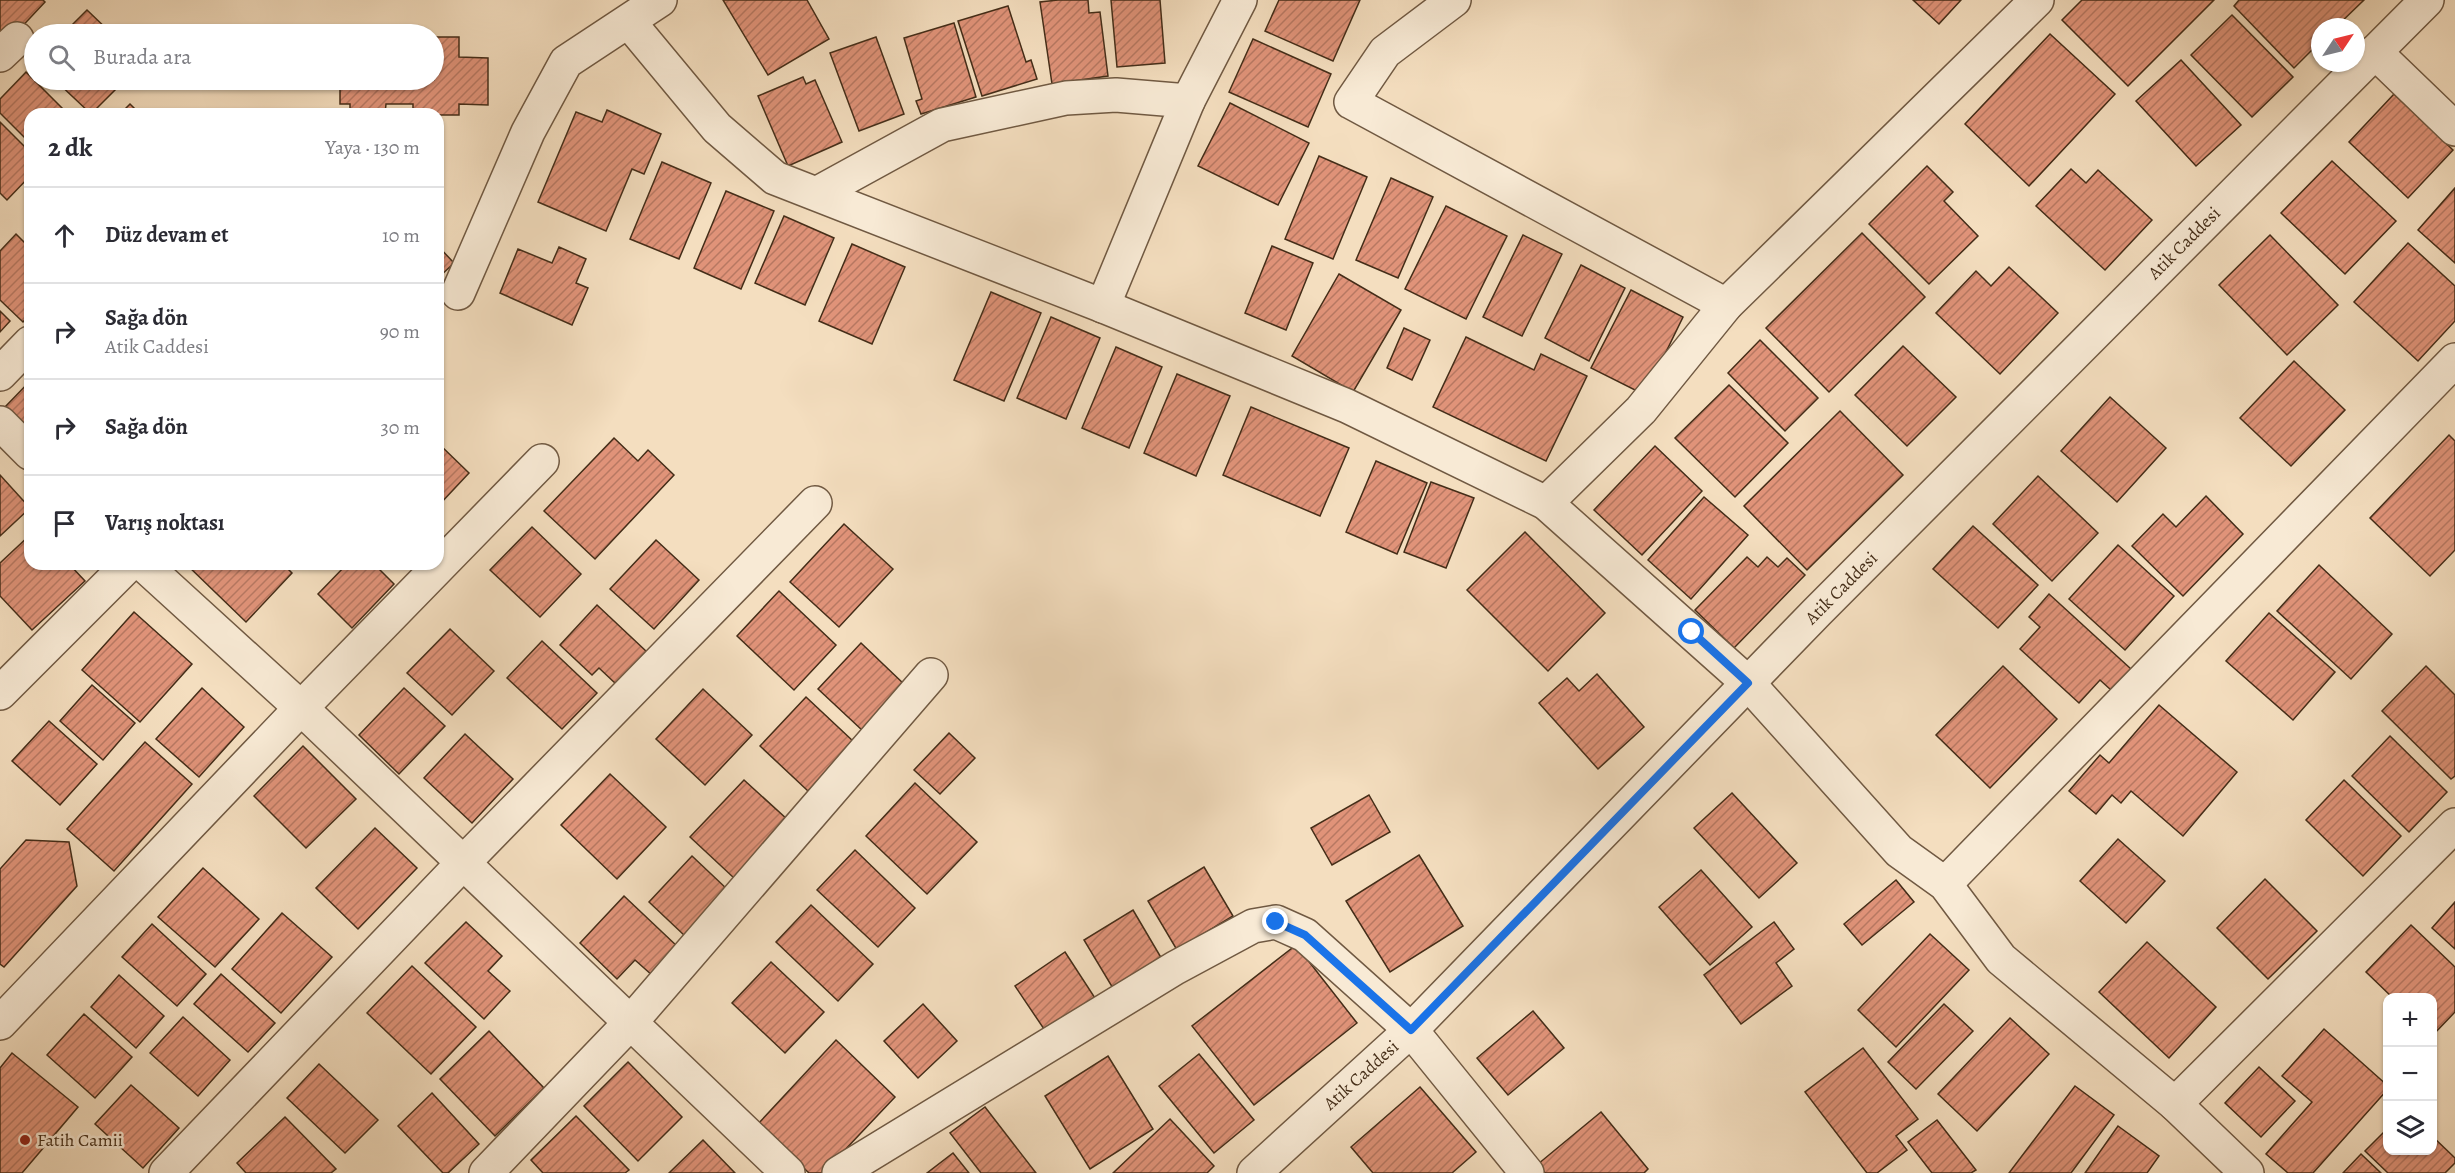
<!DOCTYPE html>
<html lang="tr">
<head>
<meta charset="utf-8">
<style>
  body { margin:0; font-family:Alegreya,serif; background:#f7f7f7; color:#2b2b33 }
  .controls { position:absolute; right:18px; bottom:18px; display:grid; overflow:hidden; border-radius:12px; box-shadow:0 2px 4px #0004 }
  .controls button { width:54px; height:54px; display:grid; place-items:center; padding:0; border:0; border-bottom:2px solid #e1e1e2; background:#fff; color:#2b2b33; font:30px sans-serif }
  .compass { position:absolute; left:2311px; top:18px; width:54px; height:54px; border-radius:50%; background:#fff; box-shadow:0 2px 4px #0004; rotate:55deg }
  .stop { position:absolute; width:18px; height:18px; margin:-14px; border:4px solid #1a73e8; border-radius:50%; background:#fff }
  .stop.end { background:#1a73e8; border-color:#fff; box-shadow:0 2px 6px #0008 }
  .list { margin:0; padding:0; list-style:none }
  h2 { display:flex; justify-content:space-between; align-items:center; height:78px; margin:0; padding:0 24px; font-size:26px }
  h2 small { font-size:20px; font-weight:400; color:#7c7c81 }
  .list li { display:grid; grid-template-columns:39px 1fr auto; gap:18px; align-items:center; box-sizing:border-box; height:96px; padding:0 24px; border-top:2px solid #e1e1e2 }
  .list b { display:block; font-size:22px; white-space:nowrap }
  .list p { margin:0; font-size:20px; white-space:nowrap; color:#7c7c81 }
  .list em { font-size:20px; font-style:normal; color:#7c7c81 }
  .icon { flex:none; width:33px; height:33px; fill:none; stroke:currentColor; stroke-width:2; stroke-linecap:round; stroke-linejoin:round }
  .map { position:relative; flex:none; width:2455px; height:1173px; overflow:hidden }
  .search { position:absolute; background:#fff; box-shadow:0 2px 4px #0004; left:24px; top:24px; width:420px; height:66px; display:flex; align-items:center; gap:15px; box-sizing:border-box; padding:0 21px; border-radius:33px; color:#7c7c81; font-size:22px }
  .panel { position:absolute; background:#fff; box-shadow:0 2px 4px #0004; left:24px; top:108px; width:420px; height:462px; border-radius:18px }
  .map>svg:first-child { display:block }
  .building { fill:url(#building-hatch); stroke:#442d18; stroke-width:1.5 }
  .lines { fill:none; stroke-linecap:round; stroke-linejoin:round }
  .minor-casing { stroke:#705942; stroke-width:36 }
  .minor { stroke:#f8ead5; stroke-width:33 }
  .route { stroke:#1a73e8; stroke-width:8 }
  .poi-dot { fill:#8f2418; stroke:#f8ead5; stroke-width:2 }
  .labels { text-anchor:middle; stroke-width:5; stroke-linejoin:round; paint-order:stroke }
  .street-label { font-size:18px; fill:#442d18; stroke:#f8ead5 }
  .poi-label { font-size:18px; fill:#442d18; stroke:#f8ead5; text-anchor:start }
</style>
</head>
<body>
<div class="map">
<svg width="2455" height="1173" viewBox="0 0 2455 1173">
  <defs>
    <pattern id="building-hatch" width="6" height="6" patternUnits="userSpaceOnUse" patternTransform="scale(1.5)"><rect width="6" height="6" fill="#e09379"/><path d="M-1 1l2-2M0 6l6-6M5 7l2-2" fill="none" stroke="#b77862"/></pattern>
  </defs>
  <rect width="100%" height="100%" fill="#f4debf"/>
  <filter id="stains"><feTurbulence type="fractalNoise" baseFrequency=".00333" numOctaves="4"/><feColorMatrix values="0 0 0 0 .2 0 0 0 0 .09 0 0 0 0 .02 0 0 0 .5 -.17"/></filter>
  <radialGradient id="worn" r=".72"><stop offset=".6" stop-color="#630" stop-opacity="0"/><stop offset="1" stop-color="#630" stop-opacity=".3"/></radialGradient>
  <g class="building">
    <polygon points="0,0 43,0 45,2 0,50"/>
    <polygon points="723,0 807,0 829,39 768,75"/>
    <polygon points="1058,0 1088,0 1089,13 1100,12 1108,76 1052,84 1040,2"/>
    <polygon points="1111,0 1160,0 1165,63 1117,67"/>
    <polygon points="1279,0 1360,0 1333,61 1265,31"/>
    <polygon points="1913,0 1961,0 1939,24"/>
    <polygon points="2082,0 2214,0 2128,86 2062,20"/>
    <polygon points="2239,0 2364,0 2336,27 2320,27 2320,42 2294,68 2234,6"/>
    <polygon points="1008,6 1026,62 1031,60 1037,79 982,96 958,21"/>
    <polygon points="87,10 112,34 63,34"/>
    <polygon points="2232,15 2293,77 2252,117 2191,55"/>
    <polygon points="954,23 976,97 921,114 916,101 922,99 904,38"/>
    <polygon points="2050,34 2115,94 2029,186 1965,124"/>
    <polygon points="434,37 459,37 459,57 488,58 488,105 459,104 459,115 438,115 413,114 413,104 386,104 385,114 350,114 350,104 340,104 340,80 434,80"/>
    <polygon points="876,37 904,114 859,131 830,53"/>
    <polygon points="1253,39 1331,74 1308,127 1229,92"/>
    <polygon points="2181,60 2241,125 2196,166 2136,101"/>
    <polygon points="26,72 68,114 30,114 30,143 0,113 0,99"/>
    <polygon points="803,77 806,84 815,80 842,142 788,166 758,96"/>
    <polygon points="55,80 125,80 91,114"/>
    <polygon points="2394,94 2453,150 2408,198 2349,142"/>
    <polygon points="1230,103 1309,143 1278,205 1198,166"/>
    <polygon points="130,104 140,114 120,114"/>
    <polygon points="607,110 661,134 644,174 632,169 606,231 538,202 576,112 602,122"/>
    <polygon points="0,122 30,152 30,176 7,200 0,193"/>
    <polygon points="1319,156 1367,177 1333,259 1285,239"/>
    <polygon points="2332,161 2396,221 2345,274 2281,213"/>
    <polygon points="662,162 711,183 679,259 630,239"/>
    <polygon points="1927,166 1953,192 1944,201 1978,236 1929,284 1869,224"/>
    <polygon points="2071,169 2086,183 2098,170 2152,220 2105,270 2036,206"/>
    <polygon points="1391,178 1433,197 1398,278 1356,260"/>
    <polygon points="2455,188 2455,263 2418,230"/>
    <polygon points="726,191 774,211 741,289 694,268"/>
    <polygon points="1446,206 1507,236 1466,319 1405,289"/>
    <polygon points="784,216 834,238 805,305 755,283"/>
    <polygon points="1862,233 1925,297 1829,392 1766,328"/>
    <polygon points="16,234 30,248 30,314 23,322 0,300 0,251"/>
    <polygon points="1523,235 1562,254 1522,336 1483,317"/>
    <polygon points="2270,235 2338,305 2287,355 2219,285"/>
    <polygon points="2408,243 2455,286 2455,321 2418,361 2354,302"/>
    <polygon points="852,244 905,267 872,344 819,321"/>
    <polygon points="438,246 454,263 438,278"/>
    <polygon points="1272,246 1313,263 1286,330 1245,313"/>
    <polygon points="559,247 586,259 576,283 588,288 572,325 500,293 518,249 552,263"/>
    <polygon points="1581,265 1625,288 1589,361 1545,338"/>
    <polygon points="2009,267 2058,313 2000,374 1936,313 1976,271 1991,286"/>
    <polygon points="1339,274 1401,310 1353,392 1292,356"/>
    <polygon points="1631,290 1683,317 1645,395 1591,368"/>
    <polygon points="991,292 1041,313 1004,401 954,380"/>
    <polygon points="0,311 10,321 0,332"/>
    <polygon points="1051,317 1100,338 1066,419 1017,398"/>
    <polygon points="1404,328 1430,340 1412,380 1387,368"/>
    <polygon points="1466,337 1534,370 1541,354 1587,376 1546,461 1433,407"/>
    <polygon points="1760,340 1818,398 1785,431 1728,373"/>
    <polygon points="1903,346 1956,397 1907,446 1855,395"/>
    <polygon points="1116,347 1162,367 1129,448 1082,428"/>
    <polygon points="2294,361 2345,410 2291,466 2240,418"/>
    <polygon points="1177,374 1230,396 1196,476 1144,453"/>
    <polygon points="30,381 30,431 5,407"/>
    <polygon points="1729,385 1788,443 1735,497 1675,438"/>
    <polygon points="2110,397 2166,448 2117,502 2061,451"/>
    <polygon points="1251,407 1349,448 1320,516 1223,475"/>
    <polygon points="1840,411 1903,475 1807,570 1744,506"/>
    <polygon points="2449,435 2455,441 2455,550 2430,576 2370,518"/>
    <polygon points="614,438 638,461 648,450 674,475 595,559 544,511"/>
    <polygon points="438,443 469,473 438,506"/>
    <polygon points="1655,446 1702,491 1642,555 1594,510"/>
    <polygon points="1376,461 1427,483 1397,554 1346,532"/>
    <polygon points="0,475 30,508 0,536"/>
    <polygon points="2038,476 2098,533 2052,581 1993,524"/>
    <polygon points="1431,482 1474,498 1446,568 1404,552"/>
    <polygon points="2206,496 2243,534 2183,596 2132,546 2163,514 2176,527"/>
    <polygon points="1704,497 1748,535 1691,599 1648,560"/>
    <polygon points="844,524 893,569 839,627 790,582"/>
    <polygon points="1973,526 2038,585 1998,628 1933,569"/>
    <polygon points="532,527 581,574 540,617 490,570"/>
    <polygon points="1525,532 1605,613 1548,671 1467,590"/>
    <polygon points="30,535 30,564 69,564 85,581 32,630 0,596 0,563"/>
    <polygon points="656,540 699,580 654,629 610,589"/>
    <polygon points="2118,545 2174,596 2125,650 2069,599"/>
    <polygon points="1747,557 1758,567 1767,557 1778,567 1787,558 1805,575 1734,648 1695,610"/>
    <polygon points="186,564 283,564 292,573 246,622"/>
    <polygon points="347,564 374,564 394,584 352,628 318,594"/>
    <polygon points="2319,565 2392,634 2351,679 2277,611"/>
    <polygon points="779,591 836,645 794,690 737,636"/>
    <polygon points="2049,594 2131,669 2111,690 2100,680 2079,703 2020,649 2040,627 2029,617"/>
    <polygon points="597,605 647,652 616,684 599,668 592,675 560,645"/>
    <polygon points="134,612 192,664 140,722 82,670"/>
    <polygon points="2269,613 2335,672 2293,720 2226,661"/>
    <polygon points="450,629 494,671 452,715 407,673"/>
    <polygon points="542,641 597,693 562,729 507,678"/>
    <polygon points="861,643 906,686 863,731 818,689"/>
    <polygon points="2003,666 2057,719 1990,788 1936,735"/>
    <polygon points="2426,666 2455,695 2455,776 2451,779 2382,711"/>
    <polygon points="1597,674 1644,727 1598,769 1539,703 1567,678 1579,691"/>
    <polygon points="92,685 135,723 103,760 60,721"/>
    <polygon points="202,688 244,727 199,777 156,739"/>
    <polygon points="404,688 445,726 399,774 359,735"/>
    <polygon points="703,689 752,735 705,785 656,739"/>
    <polygon points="806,697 854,742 808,791 760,746"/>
    <polygon points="2159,705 2237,772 2183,836 2131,791 2121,803 2112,795 2096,814 2069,791 2100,755 2109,763"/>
    <polygon points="49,721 97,764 60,805 12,761"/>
    <polygon points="949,733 975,758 940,794 914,770"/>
    <polygon points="465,734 513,779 472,823 424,778"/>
    <polygon points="2390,736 2447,792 2409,832 2352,776"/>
    <polygon points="145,742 192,784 114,871 67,829"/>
    <polygon points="303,746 356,799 306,848 254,796"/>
    <polygon points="610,774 666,827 617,879 561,825"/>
    <polygon points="744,780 788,820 734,878 690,837"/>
    <polygon points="2344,780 2401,836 2363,876 2306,820"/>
    <polygon points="915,783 977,842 927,894 866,836"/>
    <polygon points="1732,793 1797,863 1759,898 1694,828"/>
    <polygon points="1369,795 1390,832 1332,865 1311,828"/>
    <polygon points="375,828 417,868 358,929 316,888"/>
    <polygon points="2118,839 2165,881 2126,923 2080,881"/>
    <polygon points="26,840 69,842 77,886 4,967 0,964 0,869"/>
    <polygon points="855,850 915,908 878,947 817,890"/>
    <polygon points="1419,855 1463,926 1390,972 1346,901"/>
    <polygon points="692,856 728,890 685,936 649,902"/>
    <polygon points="1204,867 1233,916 1177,950 1148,901"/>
    <polygon points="203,868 259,919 215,967 158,917"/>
    <polygon points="1701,870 1752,927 1710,965 1659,907"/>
    <polygon points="2265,879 2317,931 2268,979 2217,928"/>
    <polygon points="1896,880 1914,902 1862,945 1844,924"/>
    <polygon points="624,896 679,948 653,976 635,960 617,979 580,943"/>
    <polygon points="2455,902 2455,949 2432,928"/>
    <polygon points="811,905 873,964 838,1001 776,942"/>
    <polygon points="1133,910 1166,966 1117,995 1084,940"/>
    <polygon points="282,913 332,957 281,1013 232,969"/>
    <polygon points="466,922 502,956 488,971 510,991 484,1019 425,963"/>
    <polygon points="1774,922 1794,949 1776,963 1792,986 1741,1024 1704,975"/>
    <polygon points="152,924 206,974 177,1006 122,957"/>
    <polygon points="2411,925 2455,967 2455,1012 2433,1035 2432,998 2393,998 2366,972"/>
    <polygon points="1930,934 1969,970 1896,1047 1858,1010"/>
    <polygon points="2147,942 2216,1007 2169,1058 2099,992"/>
    <polygon points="1296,945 1357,1023 1254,1105 1192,1026"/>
    <polygon points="1065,952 1095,998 1046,1032 1015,986"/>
    <polygon points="771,962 824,1012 785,1053 732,1003"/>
    <polygon points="412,966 476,1027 431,1074 367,1013"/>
    <polygon points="221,974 275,1023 248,1052 194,1004"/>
    <polygon points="119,975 164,1016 136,1048 91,1007"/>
    <polygon points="923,1004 957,1041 918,1078 884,1041"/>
    <polygon points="1944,1004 1973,1031 1916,1089 1888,1062"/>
    <polygon points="1533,1011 1564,1048 1508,1095 1477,1058"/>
    <polygon points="84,1014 132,1057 95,1098 47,1055"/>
    <polygon points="183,1017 230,1060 198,1096 150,1053"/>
    <polygon points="2010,1018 2049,1054 1977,1131 1938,1094"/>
    <polygon points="2324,1029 2388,1086 2388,1089 2313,1173 2288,1173 2266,1154 2312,1102 2282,1076"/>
    <polygon points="489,1031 544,1088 495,1136 440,1079"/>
    <polygon points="836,1040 895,1097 823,1173 809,1173 758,1124"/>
    <polygon points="1863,1048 1918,1119 1896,1136 1907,1150 1877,1173 1867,1173 1805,1092"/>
    <polygon points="12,1053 78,1107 22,1173 0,1173 0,1068"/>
    <polygon points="1199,1054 1254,1120 1214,1153 1159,1086"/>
    <polygon points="1108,1056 1153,1129 1090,1169 1045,1096"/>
    <polygon points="628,1062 682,1117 638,1161 584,1106"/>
    <polygon points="319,1064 378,1120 345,1153 287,1098"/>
    <polygon points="2259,1067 2295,1101 2261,1137 2225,1103"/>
    <polygon points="131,1085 179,1128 143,1168 95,1124"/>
    <polygon points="2075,1086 2114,1115 2071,1173 2009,1173"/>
    <polygon points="1420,1087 1476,1152 1452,1173 1373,1173 1351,1147"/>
    <polygon points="432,1093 479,1144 448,1173 443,1173 398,1126"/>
    <polygon points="985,1107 1036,1173 981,1173 950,1133"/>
    <polygon points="1601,1112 1648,1169 1644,1173 1545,1173 1538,1164"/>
    <polygon points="576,1116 629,1170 625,1173 543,1173 531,1160"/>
    <polygon points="285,1117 336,1169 331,1173 246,1173 237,1163"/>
    <polygon points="1170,1119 1214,1166 1207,1173 1113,1173"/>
    <polygon points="1937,1120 1976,1170 1971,1173 1932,1173 1908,1142"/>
    <polygon points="2118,1126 2159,1156 2147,1173 2085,1173"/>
    <polygon points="2388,1128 2388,1150 2432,1150 2432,1136 2455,1158 2455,1163 2445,1173 2388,1173 2365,1151"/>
    <polygon points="703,1140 735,1173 669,1173"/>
    <polygon points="953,1153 969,1173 927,1173"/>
    <polygon points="2361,1154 2381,1173 2343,1173"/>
  </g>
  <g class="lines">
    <defs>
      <g id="minor">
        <polyline points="1454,0 1385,52 1351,102 1726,305"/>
        <polyline points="629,22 717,128 775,178 1103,306 1347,406 1546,503 1748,683 1899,851 1945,884 2001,959 2175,1104 2247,1173"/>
        <polyline points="2375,52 2455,129"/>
        <polyline points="0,55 17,39"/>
        <polyline points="1188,101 1240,0"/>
        <polyline points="818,193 942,125 1066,98 1116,95 1188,101 1103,306"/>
        <polyline points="458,293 528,132 566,62 660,0"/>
        <polyline points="0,374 30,343"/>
        <polyline points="0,423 30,453"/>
        <polyline points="1546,503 1641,410 1726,305 2037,0"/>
        <polyline points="143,564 301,708 788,1173"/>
        <polyline points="0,693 129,564"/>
        <polyline points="1945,884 2455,360"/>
        <polyline points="0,1023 301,708 542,461"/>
        <polyline points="2175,1104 2455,825"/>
        <polyline points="166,1173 463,863 815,503"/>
        <polyline points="486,1173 630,1023 931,675"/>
        <polyline points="839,1173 1175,968 1253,926 1276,922 1305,935 1411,1030 1527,1173"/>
        <polyline points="1254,1173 1411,1030 1817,612 2427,0"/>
      </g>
    </defs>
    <use href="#minor" class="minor-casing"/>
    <use href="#minor" class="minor"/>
  </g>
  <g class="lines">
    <polyline class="route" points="1276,922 1305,935 1411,1030 1748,683 1692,632"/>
  </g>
  <circle class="poi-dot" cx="25" cy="1140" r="6"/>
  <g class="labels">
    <g class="street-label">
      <text transform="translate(2184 243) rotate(-45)" y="6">Atik Caddesi</text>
      <text transform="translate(1841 588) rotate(-45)" y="6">Atik Caddesi</text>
      <text transform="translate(1361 1075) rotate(-42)" y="6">Atik Caddesi</text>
    </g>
    <g class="poi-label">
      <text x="37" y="1146">Fatih Camii</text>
    </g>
  </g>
  <rect width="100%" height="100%" filter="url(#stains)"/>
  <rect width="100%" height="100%" fill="url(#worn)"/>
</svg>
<div class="controls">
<button>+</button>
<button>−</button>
<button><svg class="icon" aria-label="layers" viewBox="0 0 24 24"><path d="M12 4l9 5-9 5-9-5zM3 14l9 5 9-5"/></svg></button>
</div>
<svg class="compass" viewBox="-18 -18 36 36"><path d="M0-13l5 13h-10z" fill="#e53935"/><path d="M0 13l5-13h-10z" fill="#7c7c81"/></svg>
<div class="stop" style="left:1692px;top:632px"></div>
<div class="stop end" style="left:1276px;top:922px"></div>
<div class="search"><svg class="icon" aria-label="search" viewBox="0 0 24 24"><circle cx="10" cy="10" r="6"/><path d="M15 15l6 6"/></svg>Burada ara</div>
<section class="panel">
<h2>2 dk<small>Yaya · 130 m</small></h2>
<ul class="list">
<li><svg class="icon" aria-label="ahead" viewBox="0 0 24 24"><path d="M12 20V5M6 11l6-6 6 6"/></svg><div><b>Düz devam et</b></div><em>10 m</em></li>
<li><svg class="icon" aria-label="right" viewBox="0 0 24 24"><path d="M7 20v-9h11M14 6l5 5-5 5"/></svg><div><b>Sağa dön</b><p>Atik Caddesi</p></div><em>90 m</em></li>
<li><svg class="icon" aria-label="right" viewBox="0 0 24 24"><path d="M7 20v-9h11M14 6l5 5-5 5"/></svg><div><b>Sağa dön</b></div><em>30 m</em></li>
<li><svg class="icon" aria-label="arrive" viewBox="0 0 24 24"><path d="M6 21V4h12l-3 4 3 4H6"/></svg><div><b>Varış noktası</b></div></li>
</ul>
</section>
</div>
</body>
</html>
